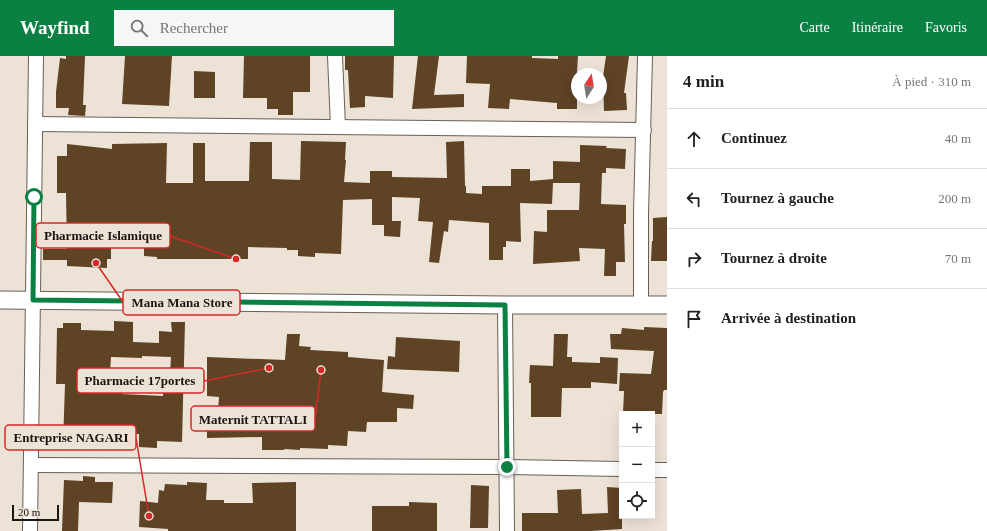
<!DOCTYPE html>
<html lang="fr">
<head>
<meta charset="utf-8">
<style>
  body { margin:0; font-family:"Times New Roman",serif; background:#f6f6f6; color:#202124 }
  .controls { position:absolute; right:12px; bottom:12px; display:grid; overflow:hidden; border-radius:0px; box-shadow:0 4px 16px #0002 }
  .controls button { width:36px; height:36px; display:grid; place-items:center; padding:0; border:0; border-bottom:1px solid #e0e0e0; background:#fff; color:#202124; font:20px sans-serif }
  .compass { position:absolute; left:571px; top:12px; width:36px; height:36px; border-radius:50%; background:#fff; box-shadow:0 4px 16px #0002; rotate:12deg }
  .scale { position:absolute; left:12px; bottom:10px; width:47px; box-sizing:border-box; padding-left:4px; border:2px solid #191511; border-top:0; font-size:11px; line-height:14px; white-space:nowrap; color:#191511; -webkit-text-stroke:3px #ede2d6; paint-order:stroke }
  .stop { position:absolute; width:12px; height:12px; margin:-9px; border:3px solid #0b8043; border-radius:50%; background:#fff }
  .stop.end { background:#0b8043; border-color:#fff; box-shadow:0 1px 4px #0008 }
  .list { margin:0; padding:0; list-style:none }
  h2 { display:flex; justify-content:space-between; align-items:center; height:52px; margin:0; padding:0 16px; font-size:17px }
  h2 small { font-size:13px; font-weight:400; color:#757577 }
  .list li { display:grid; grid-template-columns:26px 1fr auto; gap:12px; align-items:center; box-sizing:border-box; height:60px; padding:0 16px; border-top:1px solid #e0e0e0 }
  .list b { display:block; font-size:15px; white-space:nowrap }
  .list em { font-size:13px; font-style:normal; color:#757577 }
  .icon { flex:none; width:22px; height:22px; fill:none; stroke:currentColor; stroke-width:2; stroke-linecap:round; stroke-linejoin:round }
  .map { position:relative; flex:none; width:667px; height:475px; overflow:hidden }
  header { display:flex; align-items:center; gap:24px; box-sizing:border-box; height:56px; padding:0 20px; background:#0b8043; color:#fff }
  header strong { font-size:19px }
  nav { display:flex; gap:22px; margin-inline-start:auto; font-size:14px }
  .search { width:280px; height:36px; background:#f6f6f6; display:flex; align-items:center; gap:10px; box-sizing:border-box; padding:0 14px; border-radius:0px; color:#757577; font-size:15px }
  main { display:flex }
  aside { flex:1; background:#fff }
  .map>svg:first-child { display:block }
  .building { fill:#5e4324; fill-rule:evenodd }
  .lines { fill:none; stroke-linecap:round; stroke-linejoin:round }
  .minor-casing { stroke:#695f55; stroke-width:16 }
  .tertiary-casing { stroke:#695f55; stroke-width:19 }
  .minor { stroke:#fff; stroke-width:14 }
  .tertiary { stroke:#fff; stroke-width:17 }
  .route { stroke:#0b8043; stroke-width:5 }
  .leader { fill:none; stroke:#d62828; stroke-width:1.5 }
  .callout-dot { fill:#d62828; stroke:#ede2d6; stroke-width:1.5 }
  .callout { fill:#ede2d6; stroke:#d62828; stroke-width:1.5 }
  .callout-label { font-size:13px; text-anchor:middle; font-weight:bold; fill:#191511 }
</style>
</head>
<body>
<header>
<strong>Wayfind</strong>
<div class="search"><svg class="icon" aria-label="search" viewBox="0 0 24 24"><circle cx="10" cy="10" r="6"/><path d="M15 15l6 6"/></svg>Rechercher</div>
<nav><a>Carte</a><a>Itinéraire</a><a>Favoris</a></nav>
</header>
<main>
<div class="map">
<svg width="667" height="475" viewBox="0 0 667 475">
  <rect width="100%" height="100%" fill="#ede2d6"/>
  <g class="building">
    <polygon points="66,0 85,0 83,49 86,49 85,60 68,59 69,52 56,52 56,36 60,2 66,3"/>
    <polygon points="125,0 172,0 169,50 122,48"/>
    <polygon points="244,0 310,0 310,36 293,36 293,59 278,59 278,53 267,53 267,42 243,42"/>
    <polygon points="345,0 394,0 393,42 365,40 365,51 350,52 348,14 345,14"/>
    <polygon points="418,0 439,0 434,39 464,38 464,51 412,53"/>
    <polygon points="467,0 532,0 532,2 558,3 558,0 578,0 577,16 577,53 557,53 557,47 510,43 509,53 488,52 490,28 466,27"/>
    <polygon points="606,0 629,0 624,37 626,37 627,54 604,55 603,21"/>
    <polygon points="194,15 215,16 215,42 194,42"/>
    <polygon points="301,85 346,86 345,104 346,104 344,126 370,127 370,115 392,115 392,121 447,122 446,86 464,85 465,130 466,130 466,137 482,138 482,130 511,130 511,113 530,113 530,125 553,123 553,105 580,106 580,89 607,90 606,92 626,93 625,113 606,112 606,117 602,117 601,148 626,149 626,168 624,168 625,206 616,206 616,220 604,220 605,193 579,192 580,205 533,208 534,175 547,176 547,154 579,154 580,127 553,127 552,148 520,147 521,186 506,185 506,191 503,191 503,204 489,204 489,167 449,164 448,176 444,175 439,207 429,206 433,166 418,165 420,142 392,141 392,165 401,165 400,181 384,180 384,169 372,169 372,143 343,144 341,198 315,197 315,201 298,200 298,194 287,194 287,192 248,191 248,203 157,203 157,201 144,200 144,179 111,177 111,203 107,203 107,212 67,210 67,204 43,204 43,193 67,193 66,137 57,137 57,100 67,100 67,88 112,93 112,88 167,87 166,127 193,127 193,87 205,87 205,125 249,125 250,86 272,86 272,123 300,124"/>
    <polygon points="667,161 667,205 651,205 652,185 653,185 653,162"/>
    <path d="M114 265 133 266V286L159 287V275L172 276 171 266H185L182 386 157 385V392L139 391V378L111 377V388L63 387 65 328H56L57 272H63V267H81V274L114 275ZM142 300 171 301 169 335H163V340L122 338 123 333 109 331 111 301 142 302Z"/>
    <polygon points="644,271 667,272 667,334 664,334 663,336 662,358 623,358 624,335 619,335 620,317 651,318 654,295 611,293 610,278 621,278 622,272 644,274"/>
    <polygon points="287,278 300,278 299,290 311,291 310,294 348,296 348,301 384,304 382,336 414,339 413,353 397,352 397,366 367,366 366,376 348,375 347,390 328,389 328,393 300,392 300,394 284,393 284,394 262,394 262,381 207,382 207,370 217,370 219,341 207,340 207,301 285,304"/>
    <polygon points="554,278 568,278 567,301 572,301 572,306 600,307 600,301 618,302 617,328 591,326 591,332 562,332 561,361 531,361 531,327 529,327 530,309 553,310"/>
    <polygon points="396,281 460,285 459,316 387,313 388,300 395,301"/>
    <polygon points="83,420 95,421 95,426 113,426 112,447 79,446 78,475 62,475 64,424 83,425"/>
    <polygon points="187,426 207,427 206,444 224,444 224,447 253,447 252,427 296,426 296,475 168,475 168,473 139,471 140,445 158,447 159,434 164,435 165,428 187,429"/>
    <polygon points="471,429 489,430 488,472 470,472"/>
    <polygon points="607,431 622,432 622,473 591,475 522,475 522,457 558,457 557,434 581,433 582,458 608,457"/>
    <polygon points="409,446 437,447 437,475 372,475 372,450 409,450"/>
  </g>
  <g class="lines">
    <defs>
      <g id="minor">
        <polyline points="335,0 338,71"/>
        <polyline points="35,68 644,74"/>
        <polyline points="505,249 507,475"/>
        <polyline points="641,249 641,158 645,0"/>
        <polyline points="31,409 507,411 622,413"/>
        <polyline points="652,414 667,414"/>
        <polyline points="30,475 36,0"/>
      </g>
      <polyline id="tertiary" points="0,244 505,249 667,249"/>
    </defs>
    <use href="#minor" class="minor-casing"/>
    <use href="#tertiary" class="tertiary-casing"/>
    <use href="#minor" class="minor"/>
    <use href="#tertiary" class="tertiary"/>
  </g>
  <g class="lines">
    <polyline class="route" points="34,141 33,244 505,249 507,411"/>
  </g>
  <path class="leader" d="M236 203L170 180M96 207L123 246M269 312L204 325M321 314L315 363M149 460L136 382"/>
  <g class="callout-dot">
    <circle cx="236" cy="203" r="4"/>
    <circle cx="96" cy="207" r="4"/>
    <circle cx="269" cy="312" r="4"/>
    <circle cx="321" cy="314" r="4"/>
    <circle cx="149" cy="460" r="4"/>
  </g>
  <g class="callout">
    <rect x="36" y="167" width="134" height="25" rx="4"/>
    <rect x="123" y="234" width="117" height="25" rx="4"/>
    <rect x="77" y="312" width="127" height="25" rx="4"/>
    <rect x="191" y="350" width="124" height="25" rx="4"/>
    <rect x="5" y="369" width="131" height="25" rx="4"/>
  </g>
  <g class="callout-label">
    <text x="103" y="184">Pharmacie Islamique</text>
    <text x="182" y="251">Mana Mana Store</text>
    <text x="140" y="329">Pharmacie 17portes</text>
    <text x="253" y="368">Maternit TATTALI</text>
    <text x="71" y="386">Entreprise NAGARI</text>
  </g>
</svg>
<div class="controls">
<button>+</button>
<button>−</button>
<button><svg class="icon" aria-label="locate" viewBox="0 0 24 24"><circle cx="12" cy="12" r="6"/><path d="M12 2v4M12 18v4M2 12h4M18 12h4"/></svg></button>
</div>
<svg class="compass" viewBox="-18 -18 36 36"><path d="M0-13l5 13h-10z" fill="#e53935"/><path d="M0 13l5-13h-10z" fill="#757577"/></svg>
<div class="scale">20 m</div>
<div class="stop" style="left:34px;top:141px"></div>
<div class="stop end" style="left:507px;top:411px"></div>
</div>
<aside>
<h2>4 min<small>À pied · 310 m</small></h2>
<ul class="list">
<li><svg class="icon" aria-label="ahead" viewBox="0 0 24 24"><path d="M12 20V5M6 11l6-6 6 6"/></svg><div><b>Continuez</b></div><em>40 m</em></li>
<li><svg class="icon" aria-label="left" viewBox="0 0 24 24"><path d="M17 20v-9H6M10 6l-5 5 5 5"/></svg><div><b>Tournez à gauche</b></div><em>200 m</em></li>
<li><svg class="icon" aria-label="right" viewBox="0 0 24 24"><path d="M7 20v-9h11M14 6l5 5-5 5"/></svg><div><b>Tournez à droite</b></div><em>70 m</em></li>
<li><svg class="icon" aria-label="arrive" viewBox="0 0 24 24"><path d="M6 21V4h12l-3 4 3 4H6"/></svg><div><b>Arrivée à destination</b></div></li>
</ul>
</aside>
</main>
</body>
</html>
